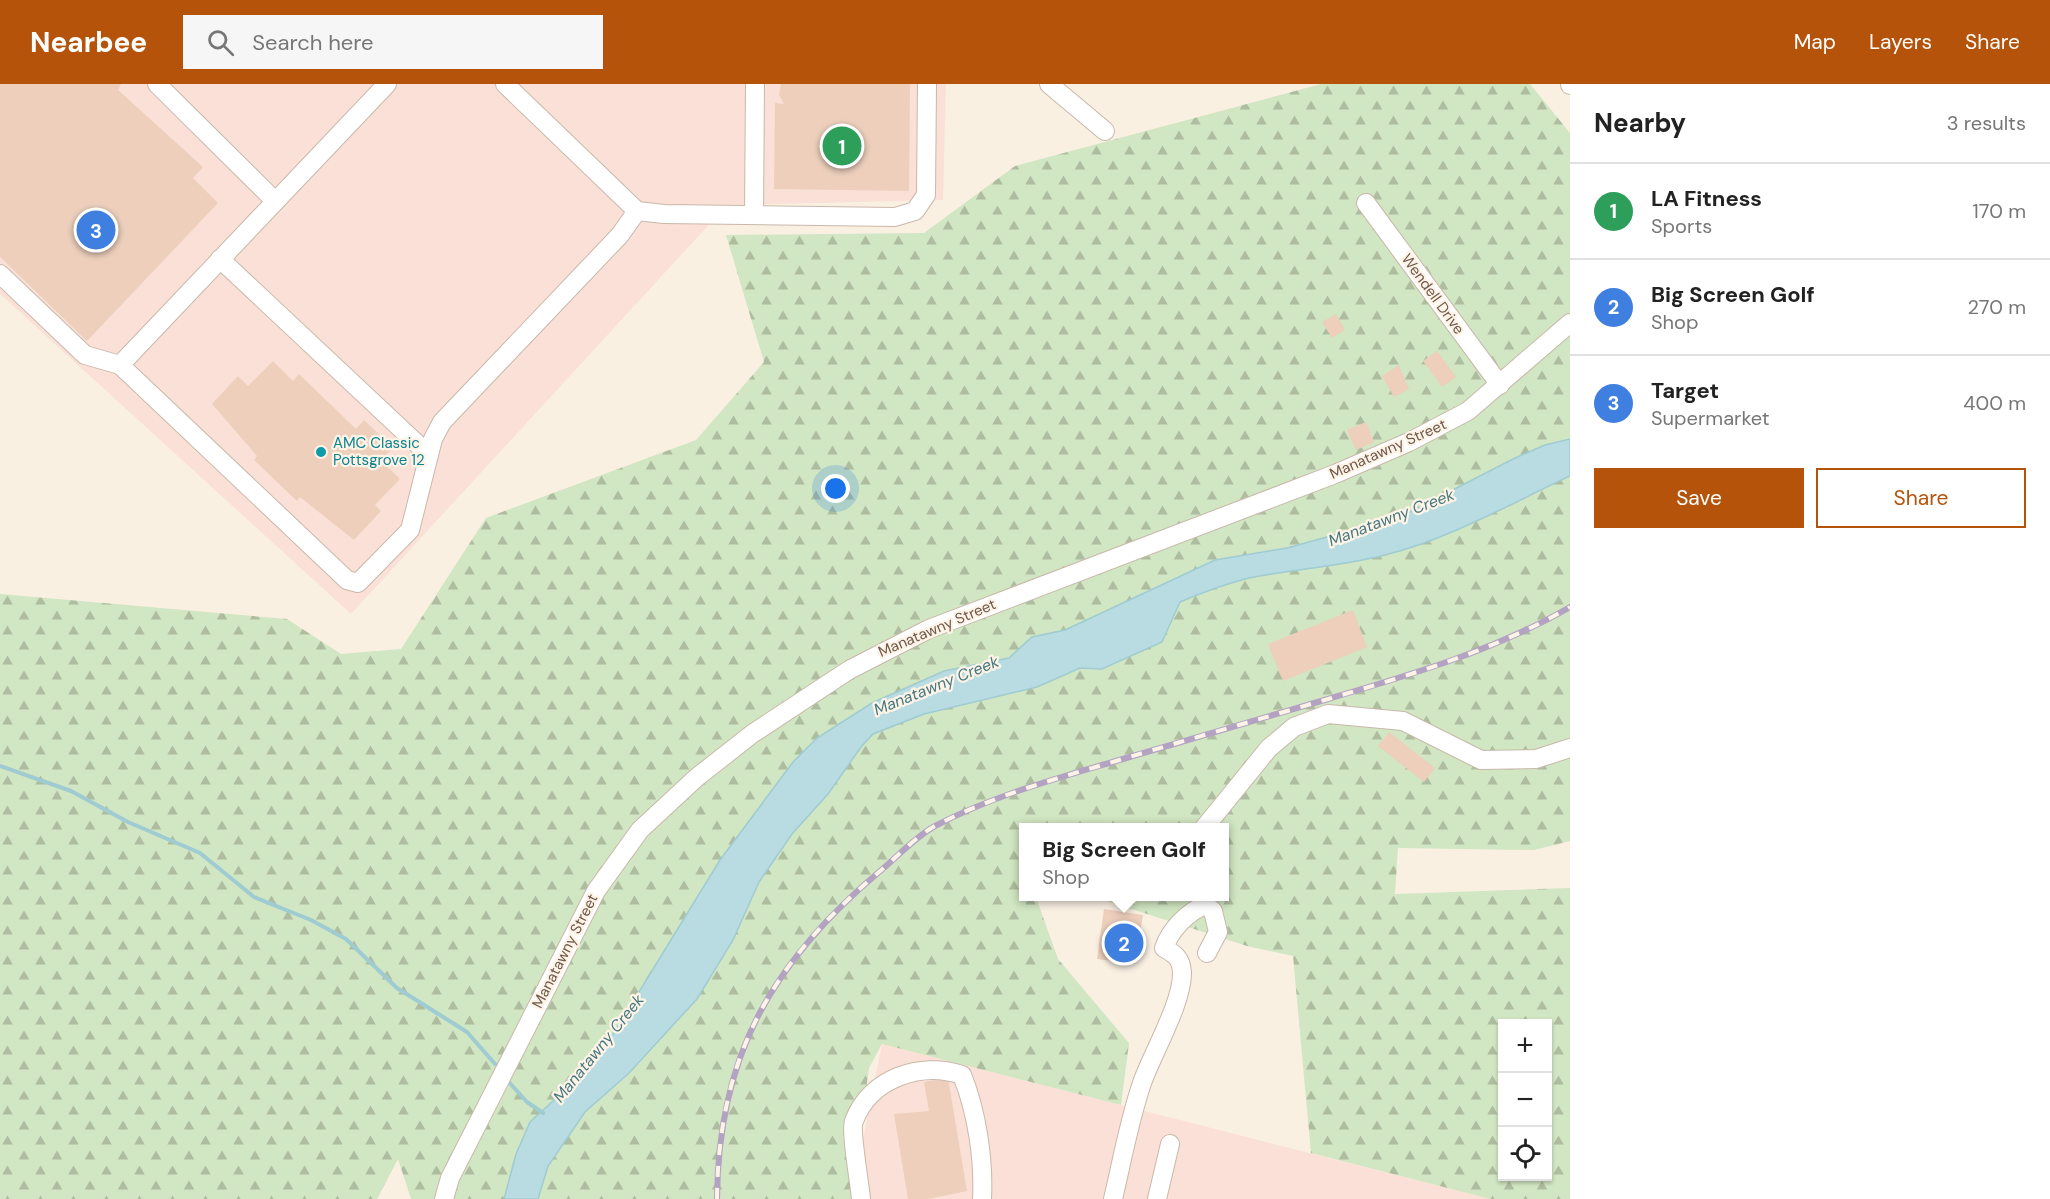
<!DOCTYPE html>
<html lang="en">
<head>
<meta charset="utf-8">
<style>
  body { margin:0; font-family:"DM Sans",sans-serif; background:#f6f6f6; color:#222 }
  .controls { position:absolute; right:18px; bottom:18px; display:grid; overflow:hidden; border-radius:0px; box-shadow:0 2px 4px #0004 }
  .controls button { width:54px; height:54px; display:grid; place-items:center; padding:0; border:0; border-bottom:2px solid #e0e0e0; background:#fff; color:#222; font:30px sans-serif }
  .you { position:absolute; left:836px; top:405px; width:21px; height:21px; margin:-15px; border:4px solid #fff; border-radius:50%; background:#1a73e8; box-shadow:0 0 0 9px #1a73e833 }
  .badge { display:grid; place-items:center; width:39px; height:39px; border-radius:50%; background:#b45309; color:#fff; font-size:20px; font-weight:700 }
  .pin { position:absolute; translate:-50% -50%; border:3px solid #fff; box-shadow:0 2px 6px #0006 }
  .popup { position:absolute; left:1019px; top:739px; width:210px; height:78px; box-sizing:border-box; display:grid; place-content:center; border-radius:0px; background:#fff; filter:drop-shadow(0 2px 4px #0005); font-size:20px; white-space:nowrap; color:#767676 }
  .popup b { font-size:22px; color:#222 }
  .popup::after { content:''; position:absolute; left:50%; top:100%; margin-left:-12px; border:12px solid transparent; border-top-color:#fff }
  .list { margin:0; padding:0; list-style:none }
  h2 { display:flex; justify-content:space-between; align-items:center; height:78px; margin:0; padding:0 24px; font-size:26px }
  h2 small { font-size:20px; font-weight:400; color:#767676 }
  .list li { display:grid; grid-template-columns:39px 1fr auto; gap:18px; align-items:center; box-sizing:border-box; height:96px; padding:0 24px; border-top:2px solid #e0e0e0 }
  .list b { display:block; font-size:22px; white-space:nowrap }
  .list p { margin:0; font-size:20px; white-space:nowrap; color:#767676 }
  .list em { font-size:20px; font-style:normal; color:#767676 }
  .actions { display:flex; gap:12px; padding:18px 24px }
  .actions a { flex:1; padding:14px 0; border:2px solid #b45309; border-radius:0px; text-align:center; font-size:21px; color:#b45309 }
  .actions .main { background:#b45309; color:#fff }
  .icon { flex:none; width:33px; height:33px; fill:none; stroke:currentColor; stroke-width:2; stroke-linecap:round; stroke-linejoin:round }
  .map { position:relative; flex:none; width:1570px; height:1115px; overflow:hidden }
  header { display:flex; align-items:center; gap:36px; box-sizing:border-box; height:84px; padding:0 30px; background:#b45309; color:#fff }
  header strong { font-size:28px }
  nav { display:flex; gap:33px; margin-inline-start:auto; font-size:21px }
  .search { width:420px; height:54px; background:#f6f6f6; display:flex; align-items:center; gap:15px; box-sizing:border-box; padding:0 21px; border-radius:0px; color:#767676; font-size:22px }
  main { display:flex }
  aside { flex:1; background:#fff }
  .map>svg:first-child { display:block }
  .commercial { fill:#fae0d6 }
  .forest { fill:url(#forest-firs); fill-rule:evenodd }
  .water { fill:#b8dce1; stroke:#9fcbd2; stroke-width:1.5 }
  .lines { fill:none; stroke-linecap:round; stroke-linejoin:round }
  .stream { stroke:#9fcbd2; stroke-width:4 }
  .building { fill:#edcfbc }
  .minor-casing { stroke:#c9b8aa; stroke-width:20 }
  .minor { stroke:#fff; stroke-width:18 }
  .rail-casing { stroke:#b3a2c2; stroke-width:6 }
  .rail { stroke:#fdf4e7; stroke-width:4; stroke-dasharray:11; stroke-linecap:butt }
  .culture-dot { fill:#0f9aa8; stroke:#fdf4e7; stroke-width:2 }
  .labels { text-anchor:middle; stroke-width:4.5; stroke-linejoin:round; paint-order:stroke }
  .street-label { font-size:15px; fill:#6f574b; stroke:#fdf4e7 }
  .culture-label { font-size:15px; fill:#0d838f; stroke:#fdf4e7; text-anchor:start }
  .water-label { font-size:16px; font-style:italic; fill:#477881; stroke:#fdf4e7 }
</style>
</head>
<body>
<header>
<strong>Nearbee</strong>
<div class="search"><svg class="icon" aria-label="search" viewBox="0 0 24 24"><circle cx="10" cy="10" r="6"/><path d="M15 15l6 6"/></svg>Search here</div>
<nav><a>Map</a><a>Layers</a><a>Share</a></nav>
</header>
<main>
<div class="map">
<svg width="1570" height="1115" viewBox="0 0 1570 1115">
  <defs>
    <pattern id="forest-firs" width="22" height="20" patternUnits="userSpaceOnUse" patternTransform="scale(1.5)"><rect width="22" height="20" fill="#d1e6c2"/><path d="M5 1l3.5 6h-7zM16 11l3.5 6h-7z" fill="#aebda0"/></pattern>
  </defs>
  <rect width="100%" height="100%" fill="#faf0e2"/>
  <g class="commercial">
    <polygon points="0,0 946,0 943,116 727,121 351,530 0,210"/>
    <polygon points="882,960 1490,1115 851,1115"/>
  </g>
  <path class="forest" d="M1321 0H1530L1570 49V757L1534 766 1398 764 1395 810 1570 804V1115H1490L1311 1069 1293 872 1247 862 1094 813 1224 812V744H1024V812L1036 813 1058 875 1129 959 1121 1021 882 960 869 984 851 1115H411L398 1075 377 1115H0V510L287 535 341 570 401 565 486 434 696 356 764 278 726 151 924 149 1015 82ZM1502 940H1548V1092H1502Z"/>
  <path class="water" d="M1570 355V392C1510 420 1449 455 1385 471 1339 483 1291 485 1245 495 1223 501 1201 509 1180 518L1162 558 1102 585 1080 584 1037 603 924 630 873 650 861 663 828 710 792 750 759 798 733 856 697 915 629 989 585 1028 548 1082 538 1115H504L516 1070 530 1038 596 978 720 776 793 678 817 654 872 619 944 587 1009 574 1032 553 1065 546 1215 476 1287 464 1400 433 1515 374 1545 361Z"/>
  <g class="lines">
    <g class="stream">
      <polyline points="0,682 71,707 128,738 200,769 254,813 311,836 346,855 397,904 467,948 495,980"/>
      <polyline points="507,996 527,1018 543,1029"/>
    </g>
  </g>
  <g class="building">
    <polygon points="0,0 121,0 118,6 203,83 193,94 218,119 87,257 0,173"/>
    <polygon points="781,0 910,0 909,107 774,105 775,19 784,20 779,11"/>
    <polygon points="1336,230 1345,246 1332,254 1322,238"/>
    <polygon points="1437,267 1456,293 1442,303 1423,277"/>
    <polygon points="273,277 293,297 299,290 356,345 364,336 393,364 381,376 400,395 375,421 381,427 354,456 300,413 297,417 254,376 257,372 212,320 238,292 248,302"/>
    <polygon points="1399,281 1409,305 1394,313 1382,292"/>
    <polygon points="1366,338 1374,358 1356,366 1347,346"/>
    <polygon points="1353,526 1367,563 1283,597 1268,560"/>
    <polygon points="1389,648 1435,684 1424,698 1378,662"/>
    <polygon points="1104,825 1143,831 1135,880 1097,875"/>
    <polygon points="948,994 967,1107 928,1115 908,1115 894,1030 929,1027 924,998"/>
  </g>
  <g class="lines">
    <defs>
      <g id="minor">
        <polyline points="157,0 275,117"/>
        <polyline points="387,0 120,281 347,496 358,499 410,446 433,355 442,338 620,151 637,127"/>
        <polyline points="505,0 637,127 664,130 895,133 915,127 926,111 927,0"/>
        <polyline points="1049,0 1105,47"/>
        <polyline points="1570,0 1570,1"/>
        <polyline points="1366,119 1500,301"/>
        <polyline points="754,131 755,0"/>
        <polyline points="220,175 429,371"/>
        <polyline points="0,190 85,271 120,281"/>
        <polyline points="1204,744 1269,664 1294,643 1328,630 1403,637 1481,676 1536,675 1570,664"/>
        <polyline points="444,1115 450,1094 596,807 640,746 696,694 752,650 849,586 929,545 1335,390 1409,358 1468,327 1570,239"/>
        <path d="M861 1115C860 1101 850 1046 854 1037 870 994 921 977 962 991 977 1028 984 1076 982 1115"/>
        <path d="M1113 1115C1122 1077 1129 1037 1142 999 1152 970 1183 918 1182 888 1181 874 1175 870 1164 864 1170 846 1188 827 1206 821L1213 827 1218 848 1207 869"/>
        <polyline points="1157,1115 1170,1060"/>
      </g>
    </defs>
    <use href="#minor" class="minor-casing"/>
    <use href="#minor" class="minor"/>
    <defs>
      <path id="rail" d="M717 1115C718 973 771 879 879 788 896 774 915 753 935 742 992 712 1055 695 1116 677 1186 656 1257 636 1328 615 1410 591 1496 566 1570 523"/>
    </defs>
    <use href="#rail" class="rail-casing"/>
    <use href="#rail" class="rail"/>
  </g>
  <circle class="culture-dot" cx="321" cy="368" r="6"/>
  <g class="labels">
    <g class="street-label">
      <text transform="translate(1433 210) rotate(54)" y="5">Wendell Drive</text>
      <text transform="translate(1388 365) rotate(-24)" y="5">Manatawny Street</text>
      <text transform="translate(937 544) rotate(-23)" y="5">Manatawny Street</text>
      <text transform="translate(565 867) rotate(-63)" y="5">Manatawny Street</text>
    </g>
    <g class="culture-label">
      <text x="333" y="364">AMC Classic<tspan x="333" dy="17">Pottsgrove 12</tspan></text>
    </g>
    <g class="water-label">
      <text transform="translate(1391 433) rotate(-21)" y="6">Manatawny Creek</text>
      <text transform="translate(936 601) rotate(-22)" y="6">Manatawny Creek</text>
      <text transform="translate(598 964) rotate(-51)" y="6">Manatawny Creek</text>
    </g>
  </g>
</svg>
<div class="controls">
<button>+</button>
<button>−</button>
<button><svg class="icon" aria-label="locate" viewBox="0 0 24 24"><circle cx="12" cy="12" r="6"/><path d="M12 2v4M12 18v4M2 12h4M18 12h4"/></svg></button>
</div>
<div class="you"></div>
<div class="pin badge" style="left:842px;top:62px;background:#2e9e5b">1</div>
<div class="pin badge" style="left:1124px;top:859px;background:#3f7fe0">2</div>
<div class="popup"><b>Big Screen Golf</b>Shop</div>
<div class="pin badge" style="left:96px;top:146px;background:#3f7fe0">3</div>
</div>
<aside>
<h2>Nearby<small>3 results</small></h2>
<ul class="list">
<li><span class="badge" style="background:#2e9e5b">1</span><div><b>LA Fitness</b><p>Sports</p></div><em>170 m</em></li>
<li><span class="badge" style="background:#3f7fe0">2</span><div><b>Big Screen Golf</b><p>Shop</p></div><em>270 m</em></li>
<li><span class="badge" style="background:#3f7fe0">3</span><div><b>Target</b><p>Supermarket</p></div><em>400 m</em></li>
</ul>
<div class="actions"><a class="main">Save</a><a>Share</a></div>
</aside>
</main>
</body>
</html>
